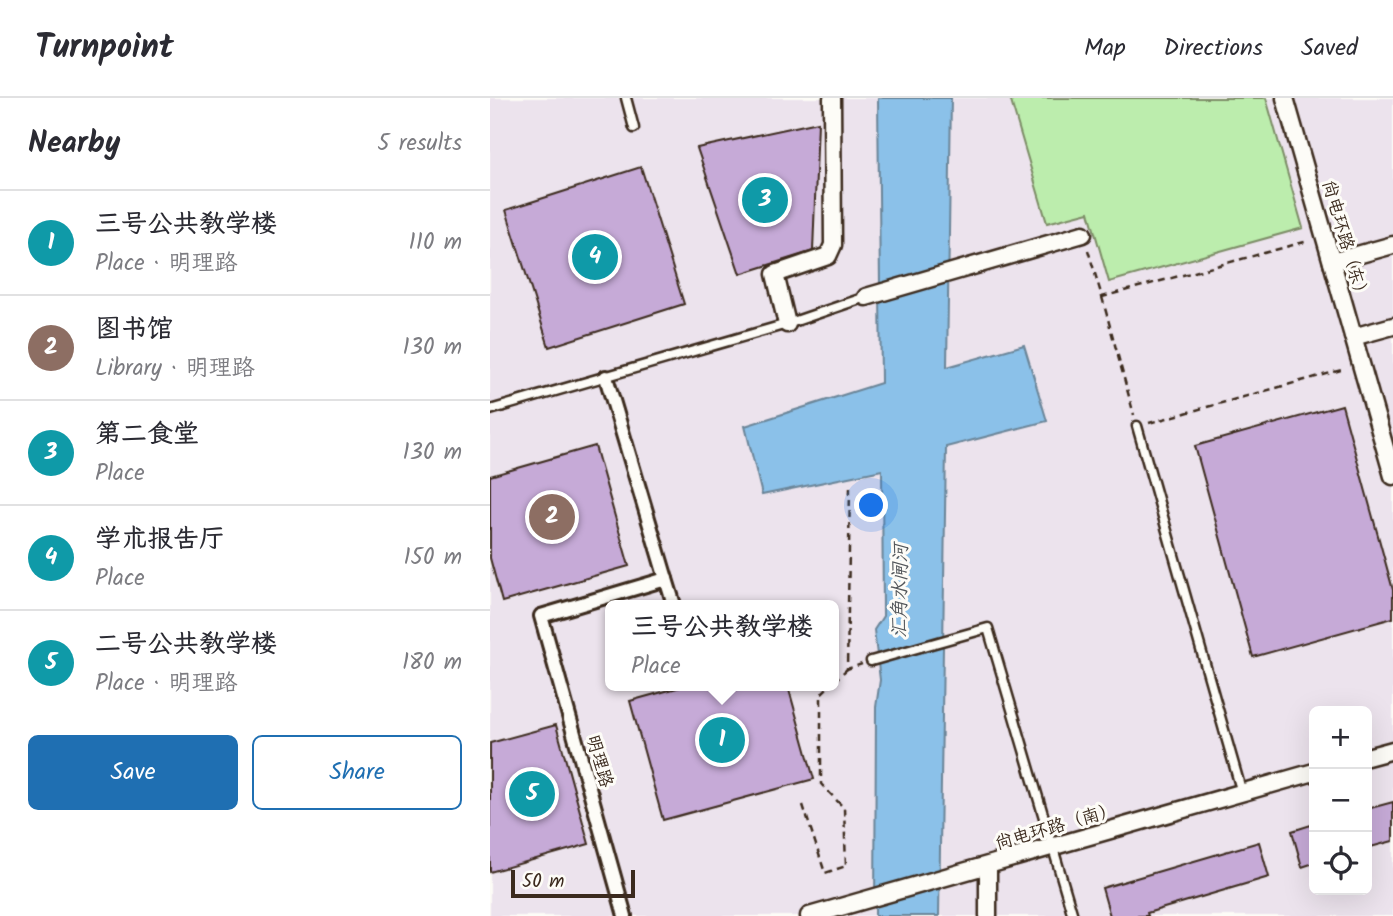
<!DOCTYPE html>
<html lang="en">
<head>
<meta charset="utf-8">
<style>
  body { margin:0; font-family:Kalam,"LXGW WenKai TC",sans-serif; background:#f2f2f3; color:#2b2b33 }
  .controls { position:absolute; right:21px; bottom:21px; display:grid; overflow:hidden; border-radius:10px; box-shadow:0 7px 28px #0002 }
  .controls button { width:63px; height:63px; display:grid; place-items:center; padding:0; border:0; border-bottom:2px solid #e1e1e2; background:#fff; color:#2b2b33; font:35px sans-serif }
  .scale { position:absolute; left:21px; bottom:18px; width:124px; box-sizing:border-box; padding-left:7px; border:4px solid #3b2a1e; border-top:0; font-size:19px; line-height:24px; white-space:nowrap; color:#3b2a1e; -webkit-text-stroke:5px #fdfcf7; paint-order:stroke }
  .you { position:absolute; left:382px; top:408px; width:24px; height:24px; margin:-18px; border:5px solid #fff; border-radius:50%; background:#1a73e8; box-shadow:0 0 0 10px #1a73e833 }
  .badge { display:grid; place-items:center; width:46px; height:46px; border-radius:50%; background:#1f6fb2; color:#fff; font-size:23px; font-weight:700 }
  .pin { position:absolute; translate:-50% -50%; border:4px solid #fff; box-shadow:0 2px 7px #0006 }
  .popup { position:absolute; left:115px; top:502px; width:234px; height:91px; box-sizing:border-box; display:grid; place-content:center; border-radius:10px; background:#fff; filter:drop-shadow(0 2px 5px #0005); font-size:23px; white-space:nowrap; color:#7c7c81 }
  .popup b { font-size:26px; color:#2b2b33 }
  .popup::after { content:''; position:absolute; left:50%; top:100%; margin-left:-14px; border:14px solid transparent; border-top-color:#fff }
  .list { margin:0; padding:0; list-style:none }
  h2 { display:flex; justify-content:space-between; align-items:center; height:91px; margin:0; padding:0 28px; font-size:30px }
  h2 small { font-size:23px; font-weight:400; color:#7c7c81 }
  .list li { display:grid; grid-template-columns:46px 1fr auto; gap:21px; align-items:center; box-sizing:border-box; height:105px; padding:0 28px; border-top:2px solid #e1e1e2 }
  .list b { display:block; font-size:26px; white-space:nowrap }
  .list p { margin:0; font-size:23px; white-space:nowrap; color:#7c7c81 }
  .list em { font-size:23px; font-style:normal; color:#7c7c81 }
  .actions { display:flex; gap:14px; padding:21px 28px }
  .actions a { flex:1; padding:16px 0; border:2px solid #1f6fb2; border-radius:10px; text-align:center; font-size:24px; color:#1f6fb2 }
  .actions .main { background:#1f6fb2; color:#fff }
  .icon { flex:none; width:38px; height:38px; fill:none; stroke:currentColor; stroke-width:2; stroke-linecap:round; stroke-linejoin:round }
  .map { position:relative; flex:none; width:903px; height:818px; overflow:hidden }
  header { display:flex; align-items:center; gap:42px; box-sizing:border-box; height:98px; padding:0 35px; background:#fff; border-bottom:2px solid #e1e1e2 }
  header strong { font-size:33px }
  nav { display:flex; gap:38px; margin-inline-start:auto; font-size:24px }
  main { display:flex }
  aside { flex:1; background:#fff }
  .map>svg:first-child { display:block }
  .built { fill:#ece3ed; fill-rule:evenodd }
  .green { fill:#bcedad; stroke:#7c8c66; stroke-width:2 }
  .water { fill:#8bc1e9; stroke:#6b8598; stroke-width:2 }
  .building { fill:#c6aad7; stroke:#3b2a1e; stroke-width:2 }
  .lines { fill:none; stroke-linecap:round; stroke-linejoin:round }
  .service-casing { stroke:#3b2a1e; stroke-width:13 }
  .pedestrian-casing { stroke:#3b2a1e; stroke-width:18 }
  .minor-casing { stroke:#3b2a1e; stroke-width:21 }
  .path { stroke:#3b2a1e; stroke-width:2.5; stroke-dasharray:7 5; stroke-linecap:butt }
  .service { stroke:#fdfcf7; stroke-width:8 }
  .pedestrian { stroke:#fdfcf7; stroke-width:12 }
  .minor { stroke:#fdfcf7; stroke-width:16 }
  .labels { text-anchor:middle; stroke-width:6; stroke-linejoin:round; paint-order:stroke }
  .street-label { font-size:18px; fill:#3b2a1e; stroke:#fdfcf7 }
  .water-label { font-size:19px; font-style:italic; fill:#53575b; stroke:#fdfcf7 }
</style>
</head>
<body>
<header>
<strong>Turnpoint</strong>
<nav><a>Map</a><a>Directions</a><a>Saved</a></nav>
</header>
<main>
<aside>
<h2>Nearby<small>5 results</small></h2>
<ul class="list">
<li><span class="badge" style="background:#0f9aa8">1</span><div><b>三号公共教学楼</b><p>Place · 明理路</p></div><em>110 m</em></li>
<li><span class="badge" style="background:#8d6e63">2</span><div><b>图书馆</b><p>Library · 明理路</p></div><em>130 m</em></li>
<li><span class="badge" style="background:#0f9aa8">3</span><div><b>第二食堂</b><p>Place</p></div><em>130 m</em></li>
<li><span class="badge" style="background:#0f9aa8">4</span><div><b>学术报告厅</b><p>Place</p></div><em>150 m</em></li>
<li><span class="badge" style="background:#0f9aa8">5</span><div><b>二号公共教学楼</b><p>Place · 明理路</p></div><em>180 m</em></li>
</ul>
<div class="actions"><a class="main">Save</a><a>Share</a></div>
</aside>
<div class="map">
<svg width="903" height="818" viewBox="0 0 903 818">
  <rect width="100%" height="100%" fill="#fdfcf7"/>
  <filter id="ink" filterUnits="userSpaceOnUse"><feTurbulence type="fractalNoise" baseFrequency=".0143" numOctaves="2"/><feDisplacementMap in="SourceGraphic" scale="14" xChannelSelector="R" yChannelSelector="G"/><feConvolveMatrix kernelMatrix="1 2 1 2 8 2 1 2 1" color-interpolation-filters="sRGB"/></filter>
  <g filter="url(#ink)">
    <path class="built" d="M0 0H903V818H0ZM120 507H344V588H120ZM824 613H877V792H824Z"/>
    <polygon class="green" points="520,0 776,0 813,130 619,184 599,114 557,125"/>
    <polygon class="water" points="388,0 461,0 457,269 534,247 557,323 456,349 449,818 385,818 386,609 390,582 384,532 393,518 392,372 272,397 255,328 391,285"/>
    <g class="building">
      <polygon points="328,24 323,153 250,176 207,50"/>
      <polygon points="151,69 194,206 59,249 16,112"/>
      <polygon points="852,307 903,492 903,520 763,559 705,348"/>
      <polygon points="105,348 139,468 12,504 0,460 0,378"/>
      <polygon points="194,588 298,588 324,681 173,722 140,603"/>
      <polygon points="66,627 99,746 0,774 0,645"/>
      <polygon points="903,704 903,743 877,750 877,711"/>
      <polygon points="824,726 824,765 812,769 802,733"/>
      <polygon points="769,744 779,779 657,815 658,818 620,818 612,790"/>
    </g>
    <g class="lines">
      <defs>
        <g id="service">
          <polyline points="136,0 144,30"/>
          <polyline points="0,312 297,226 376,199"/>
          <polyline points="647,328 752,695"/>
          <polyline points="381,563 498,530 583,818"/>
        </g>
        <g id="pedestrian">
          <polyline points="116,279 176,481 51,518 135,818"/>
          <polyline points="176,481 184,507"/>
        </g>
        <g id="minor">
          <polyline points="795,0 903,378"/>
          <polyline points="842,164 903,147"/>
          <polyline points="376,199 593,136"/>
          <polyline points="297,226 285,176 338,158 343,147 342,0"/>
          <polyline points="863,239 903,228"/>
          <polyline points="877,659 903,652"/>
          <polyline points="498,768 498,818"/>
          <polyline points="319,818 824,674"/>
        </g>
      </defs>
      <use href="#service" class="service-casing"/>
      <use href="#pedestrian" class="pedestrian-casing"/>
      <use href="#minor" class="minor-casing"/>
      <g class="path">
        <polyline points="598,152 612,199 818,143"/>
        <polyline points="612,199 644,317"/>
        <polyline points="659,325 855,271"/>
        <polyline points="360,389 357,571 372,566"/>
        <polyline points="344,583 357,571"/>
        <polyline points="313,707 335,775 356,768 354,710 331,686 331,596 339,588"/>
      </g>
      <use href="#service" class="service"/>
      <use href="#pedestrian" class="pedestrian"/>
      <use href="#minor" class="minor"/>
    </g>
  </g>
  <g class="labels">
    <g class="street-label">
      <text transform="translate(856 143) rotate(74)" y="6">尚电环路（东）</text>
      <text transform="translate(110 663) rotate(74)" y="6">明理路</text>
      <text transform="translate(566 728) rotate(-16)" y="6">尚电环路（南）</text>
    </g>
    <g class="water-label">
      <text transform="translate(409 493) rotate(-89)" y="7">汇角水闸河</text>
    </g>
  </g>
</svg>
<div class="controls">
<button>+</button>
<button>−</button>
<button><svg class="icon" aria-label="locate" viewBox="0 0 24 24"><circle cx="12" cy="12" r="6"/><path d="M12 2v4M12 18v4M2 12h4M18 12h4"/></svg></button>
</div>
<div class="scale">50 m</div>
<div class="you"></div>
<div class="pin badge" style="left:232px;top:642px;background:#0f9aa8">1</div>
<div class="popup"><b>三号公共教学楼</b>Place</div>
<div class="pin badge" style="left:62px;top:419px;background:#8d6e63">2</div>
<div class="pin badge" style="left:275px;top:102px;background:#0f9aa8">3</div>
<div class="pin badge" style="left:105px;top:159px;background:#0f9aa8">4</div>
<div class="pin badge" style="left:42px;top:696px;background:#0f9aa8">5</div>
</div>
</main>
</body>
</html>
